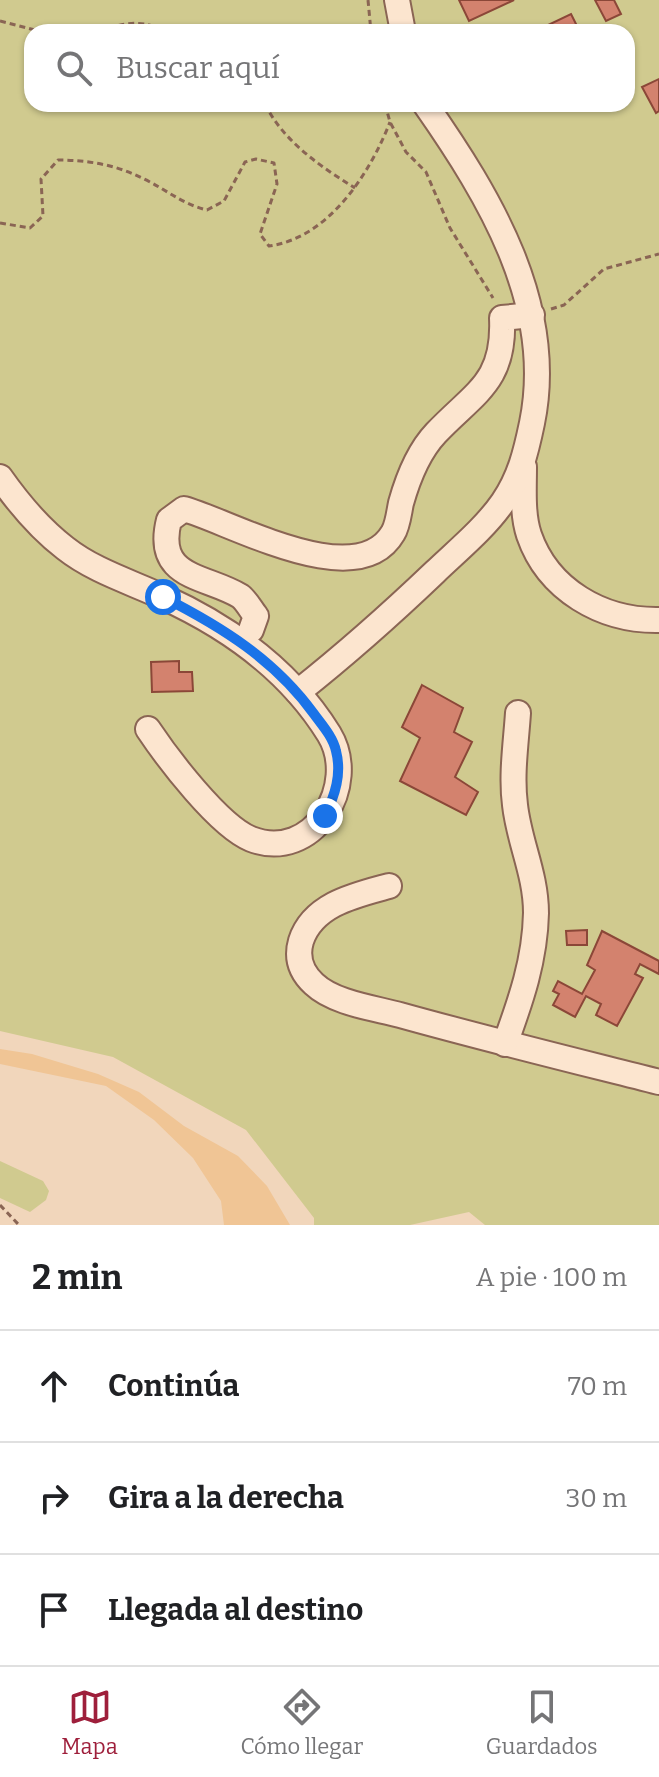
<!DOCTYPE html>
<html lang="es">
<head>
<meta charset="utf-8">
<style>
  body { margin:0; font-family:Bitter,serif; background:#f6f6f6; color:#202124 }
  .stop { position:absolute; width:24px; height:24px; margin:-18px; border:6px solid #1a73e8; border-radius:50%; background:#fff }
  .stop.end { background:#1a73e8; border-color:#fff; box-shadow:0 2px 8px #0008 }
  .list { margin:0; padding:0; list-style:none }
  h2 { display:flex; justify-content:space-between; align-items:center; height:104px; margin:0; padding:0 32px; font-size:34px }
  h2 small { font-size:26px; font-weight:400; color:#757577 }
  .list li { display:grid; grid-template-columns:52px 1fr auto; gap:24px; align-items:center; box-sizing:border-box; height:112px; padding:0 32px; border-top:2px solid #e0e0e0 }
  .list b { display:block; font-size:30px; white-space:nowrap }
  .list em { font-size:26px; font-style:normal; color:#757577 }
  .icon { flex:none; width:44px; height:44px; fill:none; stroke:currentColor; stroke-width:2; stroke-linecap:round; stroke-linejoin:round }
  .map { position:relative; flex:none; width:659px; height:1225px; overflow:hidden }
  .search { position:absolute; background:#fff; box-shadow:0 2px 6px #0004; left:24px; right:24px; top:24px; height:88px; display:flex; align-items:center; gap:20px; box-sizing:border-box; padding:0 28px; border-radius:24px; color:#757577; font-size:30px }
  .sheet { height:440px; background:#fff }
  nav { display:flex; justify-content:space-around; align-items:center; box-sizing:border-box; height:112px; border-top:2px solid #e0e0e0; background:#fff; font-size:22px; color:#757577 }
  nav a { display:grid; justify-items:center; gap:4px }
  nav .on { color:#9e1f3b }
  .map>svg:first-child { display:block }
  .green { fill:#d0ca8f; fill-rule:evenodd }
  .sand { fill:#f0c595 }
  .building { fill:#d3826e; stroke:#8b4738; stroke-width:2 }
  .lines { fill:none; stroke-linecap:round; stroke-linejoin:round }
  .minor-casing { stroke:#8a6554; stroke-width:28 }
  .path { stroke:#8a6554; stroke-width:3; stroke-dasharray:6 4; stroke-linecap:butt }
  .minor { stroke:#fce5cf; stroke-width:24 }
  .route { stroke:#1a73e8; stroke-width:10 }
</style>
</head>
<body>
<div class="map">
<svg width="659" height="1225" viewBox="0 0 659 1225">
  <rect width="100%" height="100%" fill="#f1d6bb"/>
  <g class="green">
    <path d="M0 0H659V1225H485L469 1212 410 1225H314V1218L246 1130 113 1057 0 1031ZM32 32H627V104H32Z"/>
    <polygon points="0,1161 43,1181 49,1191 46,1200 30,1212 0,1198"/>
  </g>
  <polygon class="sand" points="0,1049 32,1054 98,1074 139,1092 184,1126 238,1156 267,1186 290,1225 224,1225 221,1201 193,1158 154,1120 106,1086 0,1064"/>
  <g class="building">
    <polygon points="459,0 514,0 469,21"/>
    <polygon points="595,0 614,0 621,14 606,21"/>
    <polygon points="571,14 580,32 549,32 546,26"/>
    <polygon points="659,79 659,111 656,113 642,87"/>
    <polygon points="179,661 179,672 192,672 193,691 152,692 151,662"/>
    <polygon points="422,685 463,708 454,732 472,742 455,777 478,792 466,815 400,781 420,738 402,727"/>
    <polygon points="587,930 587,945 567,945 566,931"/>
    <polygon points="602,931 659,961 659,974 640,964 635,974 643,978 617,1026 596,1015 601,1004 586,996 575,1017 553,1005 559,994 553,991 558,981 582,994 595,970 587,965"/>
  </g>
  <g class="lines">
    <defs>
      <g id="minor">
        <polyline points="397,0 403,32"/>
        <path d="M524 467C524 489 522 514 529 535 548 590 602 621 659 620"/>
        <path d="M0 477C19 504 39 528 65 548 94 571 131 582 163 597 229 627 290 671 329 734 360 785 313 863 251 839 219 826 168 759 148 729"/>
        <path d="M251 630 256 616C251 610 246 600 240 596 205 575 154 579 169 520L184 509C231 522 357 595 393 533 398 525 399 512 401 503 408 478 418 452 436 433 475 392 505 382 502 318L532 315"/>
        <path d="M298 692C346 654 391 614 435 572 458 550 485 528 503 502 520 477 526 452 532 423 556 306 490 197 425 104"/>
        <path d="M389 886C356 895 313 904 301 941 296 958 301 972 314 984 334 1003 374 1008 400 1015 486 1039 572 1060 659 1082"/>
        <path d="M505 1044C521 1000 535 960 536 913 536 874 519 842 515 805 511 775 516 743 518 713"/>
      </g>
    </defs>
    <use href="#minor" class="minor-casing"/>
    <g class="path">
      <polyline points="368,0 371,32"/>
      <polyline points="0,21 43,32"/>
      <path d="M79 32C114 31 132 13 167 32"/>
      <path d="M265 104C283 141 321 167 355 188"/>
      <polyline points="385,104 390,122 406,152 426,172 450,228 493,298"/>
      <path d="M0 223 30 228 43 216 41 179 58 160C88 160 117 165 144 179 167 190 182 204 207 210L224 201 245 162 256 159 274 163 277 184 260 234 269 246C329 238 370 173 390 122"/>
      <polyline points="551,309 564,305 604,269 659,254"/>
      <polyline points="0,1205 19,1225"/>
    </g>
    <use href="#minor" class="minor"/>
  </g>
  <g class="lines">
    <path class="route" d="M163 597C222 627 275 660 314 714 322 725 333 737 336 751 342 774 335 795 325 816"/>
  </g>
</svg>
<div class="stop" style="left:163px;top:597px"></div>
<div class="stop end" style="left:325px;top:816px"></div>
<div class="search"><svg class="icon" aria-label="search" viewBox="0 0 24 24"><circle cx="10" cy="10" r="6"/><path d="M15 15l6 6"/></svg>Buscar aquí</div>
</div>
<section class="sheet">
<h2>2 min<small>A pie · 100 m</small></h2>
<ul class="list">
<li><svg class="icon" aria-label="ahead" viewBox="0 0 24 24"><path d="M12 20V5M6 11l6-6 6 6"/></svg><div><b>Continúa</b></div><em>70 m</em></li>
<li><svg class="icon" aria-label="right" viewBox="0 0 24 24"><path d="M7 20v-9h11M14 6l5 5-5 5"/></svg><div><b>Gira a la derecha</b></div><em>30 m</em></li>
<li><svg class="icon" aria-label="arrive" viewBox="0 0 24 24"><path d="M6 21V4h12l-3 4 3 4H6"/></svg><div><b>Llegada al destino</b></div></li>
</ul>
</section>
<nav>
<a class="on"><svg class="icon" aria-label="map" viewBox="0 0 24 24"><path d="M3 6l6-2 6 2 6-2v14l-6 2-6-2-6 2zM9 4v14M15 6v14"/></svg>Mapa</a>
<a><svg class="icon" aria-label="directions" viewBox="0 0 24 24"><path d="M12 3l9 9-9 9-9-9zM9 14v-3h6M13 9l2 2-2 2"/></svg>Cómo llegar</a>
<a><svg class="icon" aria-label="saved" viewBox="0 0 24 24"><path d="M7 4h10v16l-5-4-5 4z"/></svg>Guardados</a>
</nav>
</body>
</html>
